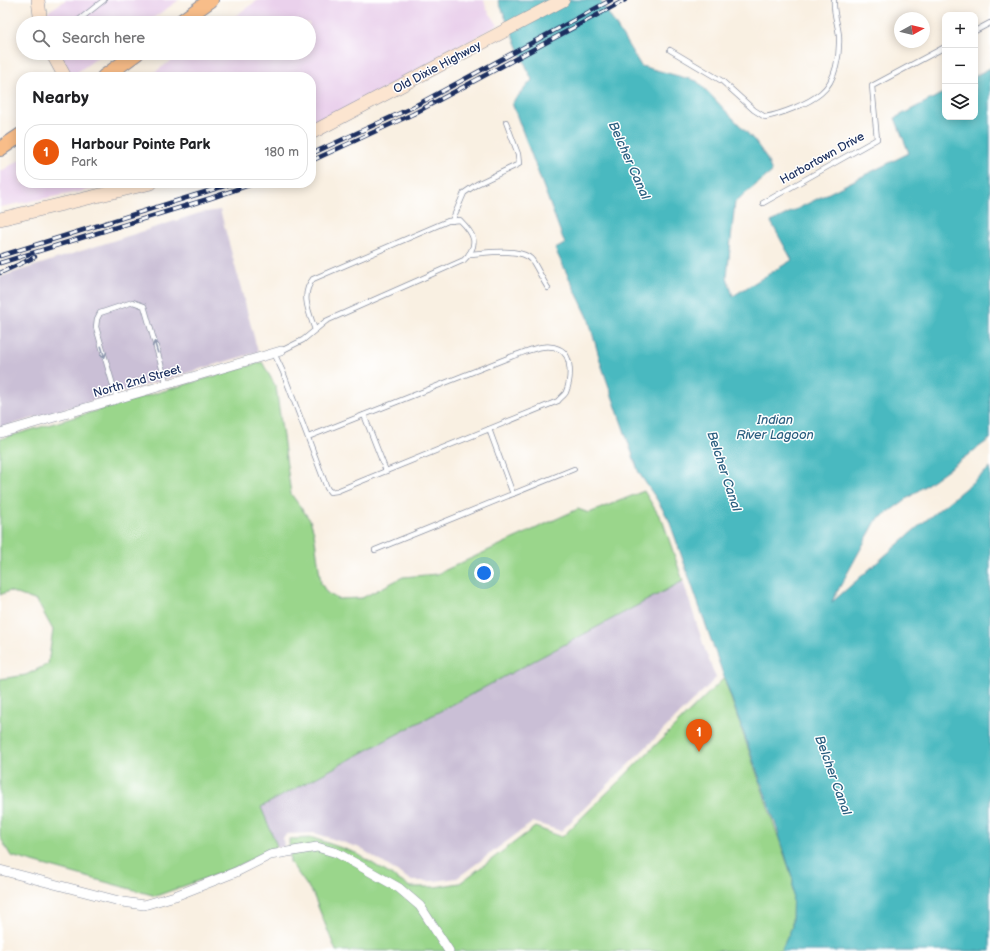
<!DOCTYPE html>
<html lang="en">
<head>
<meta charset="utf-8">
<style>
  body { margin:0; font-family:"Balsamiq Sans",sans-serif; background:#f6f6f6; color:#202124 }
  .controls { position:absolute; right:12px; top:12px; display:grid; overflow:hidden; border-radius:8px; box-shadow:0 2px 10px #0003 }
  .controls button { width:36px; height:36px; display:grid; place-items:center; padding:0; border:0; border-bottom:1px solid #e0e0e0; background:#fff; color:#202124; font:20px sans-serif }
  .compass { position:absolute; left:894px; top:12px; width:36px; height:36px; border-radius:50%; background:#fff; box-shadow:0 2px 10px #0003; rotate:82deg }
  .you { position:absolute; left:484px; top:573px; width:14px; height:14px; margin:-10px; border:3px solid #fff; border-radius:50%; background:#1a73e8; box-shadow:0 0 0 6px #1a73e833 }
  .badge { display:grid; place-items:center; width:26px; height:26px; border-radius:50%; background:#ea580c; color:#fff; font-size:13px; font-weight:700 }
  .pin { position:absolute; translate:-50% -33px; filter:drop-shadow(0 1px 2px #0008) }
  .pin::after { content:''; position:absolute; top:21px; width:14px; height:12px; background:inherit; clip-path:polygon(0 0,100% 0,50% 100%) }
  .list { margin:0; padding:0; list-style:none }
  h2 { display:flex; justify-content:space-between; align-items:center; height:52px; margin:0; padding:0 16px; font-size:17px }
  h2 small { font-size:13px; font-weight:400; color:#757577 }
  .list li { display:grid; grid-template-columns:26px 1fr auto; gap:12px; align-items:center; box-sizing:border-box; height:56px; margin:0 8px 8px; padding:0 8px; border:1px solid #e0e0e0; border-radius:16px }
  .list b { display:block; font-size:15px; white-space:nowrap }
  .list p { margin:0; font-size:13px; white-space:nowrap; color:#757577 }
  .list em { font-size:13px; font-style:normal; color:#757577 }
  .icon { flex:none; width:22px; height:22px; fill:none; stroke:currentColor; stroke-width:2; stroke-linecap:round; stroke-linejoin:round }
  .map { position:relative; flex:none; width:990px; height:951px; overflow:hidden }
  .search { position:absolute; background:#fff; box-shadow:0 2px 10px #0003; left:16px; top:16px; width:300px; height:44px; display:flex; align-items:center; gap:10px; box-sizing:border-box; padding:0 14px; border-radius:22px; color:#757577; font-size:15px }
  .panel { position:absolute; background:#fff; box-shadow:0 2px 10px #0003; left:16px; top:72px; width:300px; height:116px; border-radius:16px }
  .map>svg:first-child { display:block }
  .built { fill:#ead1ec }
  .industrial { fill:#cabfd6 }
  .green { fill:#9ad68b; stroke:#5a8274 }
  .water { fill:#4ab9c0; stroke:#32748f }
  .lines { fill:none; stroke-linecap:round; stroke-linejoin:round }
  .lane-casing { stroke:#8a90a0; stroke-width:6 }
  .street-casing { stroke:#8a90a0; stroke-width:10 }
  .secondary-casing { stroke:#8a90a0; stroke-width:14 }
  .primary-casing { stroke:#8a90a0; stroke-width:16 }
  .lane { stroke:#fff; stroke-width:4.5 }
  .street { stroke:#fff; stroke-width:9 }
  .secondary { stroke:#fce5d0; stroke-width:13 }
  .primary { stroke:#f8bd89; stroke-width:14 }
  .rail-casing { stroke:#1b2f5e; stroke-width:4.5 }
  .rail { stroke:#fff; stroke-width:3; stroke-dasharray:9; stroke-linecap:butt }
  .oneway { stroke:#8d97ae }
  .labels { text-anchor:middle; stroke-width:3; stroke-linejoin:round; paint-order:stroke }
  .street-label { font-size:12px; fill:#1b2f5e; stroke:#fff }
  .water-label { font-size:13px; font-style:italic; fill:#2b5f80; stroke:#fff }
</style>
</head>
<body>
<div class="map">
<svg width="990" height="951" viewBox="0 0 990 951">
  <rect width="100%" height="100%" fill="#fff"/>
  <filter id="ink" filterUnits="userSpaceOnUse"><feTurbulence type="fractalNoise" baseFrequency=".025" numOctaves="2"/><feDisplacementMap in="SourceGraphic" scale="8" xChannelSelector="R" yChannelSelector="G"/><feConvolveMatrix kernelMatrix="1 2 1 2 8 2 1 2 1" color-interpolation-filters="sRGB"/></filter>
  <filter id="wash" filterUnits="userSpaceOnUse"><feTurbulence type="fractalNoise" baseFrequency=".012" numOctaves="4" result="noise"/><feDisplacementMap in="SourceGraphic" scale="16" xChannelSelector="R" yChannelSelector="G"/><feGaussianBlur stdDeviation="0.9" result="paint"/><feColorMatrix in="noise" values="0 0 0 0 0 0 0 0 0 0 0 0 0 0 0 0 0 1.4 0 .05"/><feComposite in="paint" operator="in"/></filter>
  <g filter="url(#wash)">
    <rect width="100%" height="100%" fill="#f9f0e2"/>
    <g class="built">
      <polygon points="66,0 179,0 146,23 46,23 44,14"/>
      <polygon points="258,0 484,0 486,8 498,25 333,117 311,127 311,77 148,77 182,53 309,53 309,23 225,23"/>
      <polygon points="59,53 104,53 72,76"/>
      <polygon points="21,159 21,183 125,183 0,207 0,172"/>
    </g>
    <g class="industrial">
      <polygon points="220,210 258,352 0,428 0,277 200,213"/>
      <polygon points="683,581 705,650 716,678 561,831 533,822 457,878 434,881 412,881 360,848 315,833 287,834 283,838 284,847 278,848 260,807"/>
    </g>
    <g class="green">
      <polygon points="262,362 276,387 291,494 310,520 314,532 321,583 327,593 338,599 362,598 403,577 437,574 578,509 589,513 644,491 663,522 683,581 261,807 277,846 234,868 156,896 11,856 0,837 0,679 26,675 48,664 53,630 37,601 9,591 0,595 0,439"/>
      <polygon points="724,678 793,880 792,927 781,951 336,951 313,894 290,862 289,839 313,838 356,853 410,887 435,887 460,883 535,827 562,837"/>
    </g>
    <polygon class="water" points="498,0 600,0 641,66 697,81 754,140 766,157 772,172 735,202 727,277 733,296 792,260 771,222 909,153 895,118 945,92 945,117 975,117 975,76 990,68 990,439 876,521 831,603 914,530 990,468 990,951 781,951 792,927 793,880 776,825 669,520 656,498 639,473 601,364 588,317 555,249 565,244 512,103 532,80"/>
  </g>
  <g filter="url(#ink)">
    <g class="lines">
      <defs>
        <g id="lane">
          <polyline points="75,23 104,0"/>
          <polyline points="975,31 990,23"/>
          <path d="M670 50 722 81 754 110 765 117C781 114 808 104 821 93 836 81 840 54 839 36 838 24 833 13 834 0"/>
          <polyline points="763,203 877,139 872,86 945,47"/>
          <polyline points="452,221 464,193 477,184 519,164 518,154 506,122"/>
          <path d="M470 254C486 253 522 247 532 260 538 269 542 279 548 288"/>
          <path d="M281 351 303 340 326 321 464 260C480 244 474 234 460 220L448 221 313 279C300 295 309 312 315 330"/>
          <path d="M274 353 283 372 327 488 330 492 337 491 558 401C560 398 565 395 566 392 571 380 573 355 559 349 545 342 526 352 513 356L308 437"/>
          <polyline points="117,399 96,327 97,319 100,313 133,302 144,306 167,385"/>
          <polyline points="364,415 386,471"/>
          <polyline points="489,429 513,494"/>
          <polyline points="375,550 574,469"/>
        </g>
        <g id="street">
          <polyline points="0,433 281,351"/>
          <polyline points="0,870 123,902 144,905 175,896 236,872 270,855 317,847 337,853 399,888 420,906 449,951"/>
        </g>
        <g id="secondary">
          <polyline points="38,0 41,23"/>
          <polyline points="52,53 65,77"/>
          <polyline points="311,133 563,0"/>
          <polyline points="0,219 151,183"/>
        </g>
        <g id="primary">
          <polyline points="179,23 211,0"/>
          <polyline points="104,77 137,53"/>
          <polyline points="0,149 21,135"/>
        </g>
      </defs>
      <use href="#lane" class="lane-casing"/>
      <use href="#street" class="street-casing"/>
      <use href="#secondary" class="secondary-casing"/>
      <use href="#primary" class="primary-casing"/>
      <use href="#lane" class="lane"/>
      <use href="#street" class="street"/>
      <use href="#secondary" class="secondary"/>
      <use href="#primary" class="primary"/>
      <defs>
        <g id="rail">
          <polyline points="311,154 411,108 611,0"/>
          <polyline points="311,161 413,114 625,0"/>
          <polyline points="0,256 234,183"/>
          <polyline points="0,263 211,198 255,183"/>
          <polyline points="0,273 35,257"/>
        </g>
      </defs>
      <use href="#rail" class="rail-casing"/>
      <use href="#rail" class="rail"/>
    </g>
    <defs><path id="oneway-shaft" d="M-6 0H5M1.5-3L5.5 0L1.5 3" fill="none" stroke-width="1.6" stroke-linecap="round" stroke-linejoin="round"/></defs>
    <g class="oneway">
      <use href="#oneway-shaft" transform="translate(156 347) rotate(-107)"/>
      <use href="#oneway-shaft" transform="translate(103 352) rotate(73)"/>
    </g>
  </g>
  <g class="labels">
    <g class="street-label">
      <text transform="translate(437 67) rotate(-28)" y="4">Old Dixie Highway</text>
      <text transform="translate(822 158) rotate(-29)" y="4">Harbortown Drive</text>
      <text transform="translate(137 381) rotate(-16)" y="4">North 2nd Street</text>
    </g>
    <g class="water-label">
      <text transform="translate(630 160) rotate(66)" y="5">Belcher Canal</text>
      <text x="775" y="424">Indian<tspan x="775" dy="15">River Lagoon</tspan></text>
      <text transform="translate(725 471) rotate(72)" y="5">Belcher Canal</text>
      <text transform="translate(834 775) rotate(70)" y="5">Belcher Canal</text>
    </g>
  </g>
</svg>
<div class="controls">
<button>+</button>
<button>−</button>
<button><svg class="icon" aria-label="layers" viewBox="0 0 24 24"><path d="M12 4l9 5-9 5-9-5zM3 14l9 5 9-5"/></svg></button>
</div>
<svg class="compass" viewBox="-18 -18 36 36"><path d="M0-13l5 13h-10z" fill="#e53935"/><path d="M0 13l5-13h-10z" fill="#757577"/></svg>
<div class="you"></div>
<div class="pin badge" style="left:699px;top:752px">1</div>
<div class="search"><svg class="icon" aria-label="search" viewBox="0 0 24 24"><circle cx="10" cy="10" r="6"/><path d="M15 15l6 6"/></svg>Search here</div>
<section class="panel">
<h2>Nearby<small></small></h2>
<ul class="list">
<li><span class="badge">1</span><div><b>Harbour Pointe Park</b><p>Park</p></div><em>180 m</em></li>
</ul>
</section>
</div>
</body>
</html>
